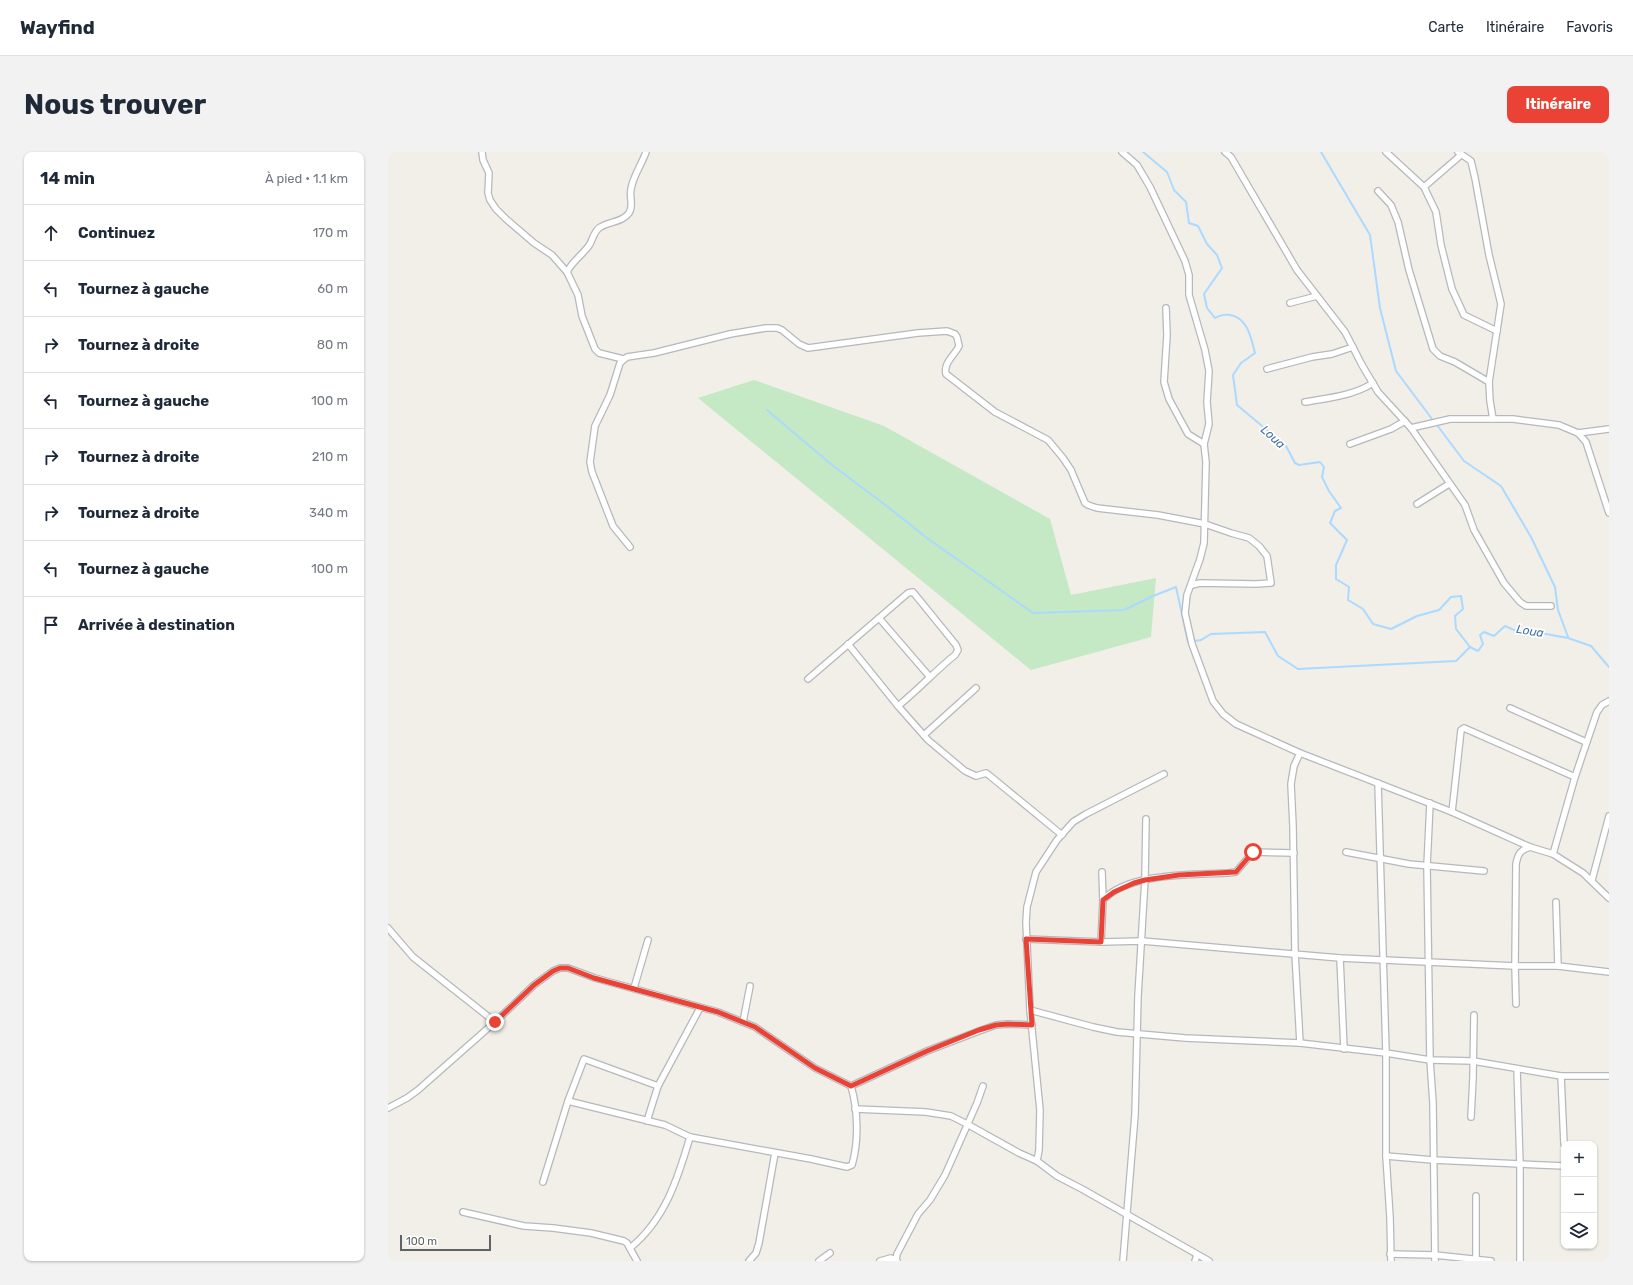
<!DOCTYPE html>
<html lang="fr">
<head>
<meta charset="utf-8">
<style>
  body { margin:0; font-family:Rubik,sans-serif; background:#f2f2f3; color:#1f2937 }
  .controls { position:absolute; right:12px; bottom:12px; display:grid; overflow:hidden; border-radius:8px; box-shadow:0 1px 3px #0004 }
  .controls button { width:36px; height:36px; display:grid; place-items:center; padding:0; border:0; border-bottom:1px solid #e0e1e3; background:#fff; color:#1f2937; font:20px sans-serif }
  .scale { position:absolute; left:12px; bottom:10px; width:91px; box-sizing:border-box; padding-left:4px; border:2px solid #5f6368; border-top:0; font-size:11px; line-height:14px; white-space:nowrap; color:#5f6368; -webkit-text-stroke:3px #fff; paint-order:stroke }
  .stop { position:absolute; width:12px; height:12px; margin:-9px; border:3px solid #ea4335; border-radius:50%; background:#fff }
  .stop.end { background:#ea4335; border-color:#fff; box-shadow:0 1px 4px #0008 }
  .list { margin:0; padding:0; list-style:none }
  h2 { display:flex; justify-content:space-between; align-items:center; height:52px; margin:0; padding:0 16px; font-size:17px }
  h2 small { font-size:13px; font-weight:400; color:#747a83 }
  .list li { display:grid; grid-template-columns:26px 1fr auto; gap:12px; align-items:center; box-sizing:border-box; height:56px; padding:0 16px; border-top:1px solid #e0e1e3 }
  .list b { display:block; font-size:15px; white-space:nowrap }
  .list em { font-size:13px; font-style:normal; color:#747a83 }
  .icon { flex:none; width:22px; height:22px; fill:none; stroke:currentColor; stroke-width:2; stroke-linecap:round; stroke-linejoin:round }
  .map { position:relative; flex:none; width:1221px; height:1109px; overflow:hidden; border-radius:8px }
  header { display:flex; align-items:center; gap:24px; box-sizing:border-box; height:56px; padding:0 20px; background:#fff; border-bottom:1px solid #e0e1e3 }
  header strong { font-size:19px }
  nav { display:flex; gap:22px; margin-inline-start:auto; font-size:14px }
  .intro { display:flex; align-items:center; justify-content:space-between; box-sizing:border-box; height:96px; padding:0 24px }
  h1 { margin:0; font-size:28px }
  .button { padding:10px 18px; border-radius:8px; background:#ea4335; color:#fff; font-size:14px; font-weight:700 }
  main { display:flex; gap:24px; padding:0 24px }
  aside { flex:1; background:#fff; border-radius:8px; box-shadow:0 1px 3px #0004 }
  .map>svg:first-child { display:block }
  .green { fill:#c5e8c5 }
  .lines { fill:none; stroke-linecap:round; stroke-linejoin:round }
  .stream { stroke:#aadaff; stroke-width:2 }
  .minor-casing { stroke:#b5b8bc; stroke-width:8 }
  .minor { stroke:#fff; stroke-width:5.5 }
  .route { stroke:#ea4335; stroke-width:5 }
  .labels { text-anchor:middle; stroke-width:3.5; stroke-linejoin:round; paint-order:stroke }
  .water-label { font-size:12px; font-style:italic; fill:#4174aa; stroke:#fff }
</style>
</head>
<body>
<header>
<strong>Wayfind</strong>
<nav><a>Carte</a><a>Itinéraire</a><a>Favoris</a></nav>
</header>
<div class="intro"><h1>Nous trouver</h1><a class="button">Itinéraire</a></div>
<main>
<aside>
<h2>14 min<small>À pied · 1.1 km</small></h2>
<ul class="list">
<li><svg class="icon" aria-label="ahead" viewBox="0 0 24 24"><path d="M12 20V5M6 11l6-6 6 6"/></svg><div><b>Continuez</b></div><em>170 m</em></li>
<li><svg class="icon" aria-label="left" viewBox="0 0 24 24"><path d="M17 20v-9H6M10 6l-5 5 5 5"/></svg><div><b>Tournez à gauche</b></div><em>60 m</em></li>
<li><svg class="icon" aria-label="right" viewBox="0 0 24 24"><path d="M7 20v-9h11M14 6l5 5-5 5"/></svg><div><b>Tournez à droite</b></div><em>80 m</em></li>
<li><svg class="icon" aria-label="left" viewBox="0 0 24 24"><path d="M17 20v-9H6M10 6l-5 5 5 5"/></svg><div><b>Tournez à gauche</b></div><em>100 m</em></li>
<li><svg class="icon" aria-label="right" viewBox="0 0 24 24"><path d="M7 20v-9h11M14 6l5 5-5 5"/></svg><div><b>Tournez à droite</b></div><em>210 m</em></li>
<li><svg class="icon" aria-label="right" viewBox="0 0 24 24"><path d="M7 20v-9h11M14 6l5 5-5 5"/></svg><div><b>Tournez à droite</b></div><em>340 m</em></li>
<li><svg class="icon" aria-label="left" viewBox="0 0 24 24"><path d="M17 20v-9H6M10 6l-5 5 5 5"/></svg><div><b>Tournez à gauche</b></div><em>100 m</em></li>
<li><svg class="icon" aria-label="arrive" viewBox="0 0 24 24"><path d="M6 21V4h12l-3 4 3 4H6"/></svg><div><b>Arrivée à destination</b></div></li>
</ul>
</aside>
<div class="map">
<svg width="1221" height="1109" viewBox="0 0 1221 1109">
  <rect width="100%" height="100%" fill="#f1efe8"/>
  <polygon class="green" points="366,228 496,274 662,367 683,443 768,426 763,485 643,518 310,246"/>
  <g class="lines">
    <g class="stream">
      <path d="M755 0 779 20 786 38 798 50 801 71 810 74 819 92 829 103 834 116 816 142 819 156 827 166C831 164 838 162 842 163 860 166 863 186 867 201L853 211 845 223 849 253 898 294 907 311 911 313 932 310 936 315 934 325 941 339 953 356 947 359 942 371 959 388 948 413V427L961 435 960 448 975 457 985 472 1003 477 1029 464 1051 458 1063 445 1073 444 1075 457 1067 464 1068 477 1082 495 1090 499 1095 492 1092 483 1096 480 1106 484 1117 474 1133 481 1147 480 1180 486 1203 494 1221 515"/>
      <polyline points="933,0 982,83 992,156 1008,219 1044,267"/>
      <polyline points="379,258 444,313 500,355 539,386 645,461 736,458 765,444 788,435 800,490 813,488 823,482 877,480 890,504 910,517 1068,509 1082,495"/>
      <polyline points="1049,273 1076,309 1113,334 1143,385 1167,435 1170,458 1180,485"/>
    </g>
    <defs>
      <g id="minor">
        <polyline points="94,0 95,8 101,21 100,41 102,48 108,57 118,67 146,91 164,103 179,120 190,143 194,164 207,197 211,201 235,207"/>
        <polyline points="734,0 749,13 762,35 797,109 801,123 801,143 817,198 821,219 819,250 821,272 816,292 818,310 816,391 812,407 799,443 797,461 804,492 825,549 835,562 848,572 912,601 1064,660 1142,695 1165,702 1195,721 1221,746"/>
        <polyline points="837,0 843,5 909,118 957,180 974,213 990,240 1023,276 1077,353 1086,378 1116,431 1132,450 1138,454 1163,454"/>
        <polyline points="998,0 1036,35"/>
        <polyline points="1070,0 1083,9 1087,26 1101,103 1113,152 1101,230 1102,249 1105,267"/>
        <polyline points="1073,3 1036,35 1048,60 1053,93 1064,137 1076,163 1109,179"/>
        <polyline points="990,39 1003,53 1010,70 1021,118 1045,197 1052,204 1067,210 1101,230"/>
        <path d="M179 120C185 108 195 103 202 92 205 86 206 80 211 76 220 69 234 71 241 61 246 54 241 45 243 37 245 24 254 12 258 0"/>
        <polyline points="902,151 929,144"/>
        <polyline points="778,156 779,183 776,230 781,247 800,282 816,292"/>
        <polyline points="879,217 924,205 944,202 965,195"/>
        <path d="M917 250C939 246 965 244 985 231"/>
        <polyline points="1023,276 1062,267 1125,267 1171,273 1190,281 1221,277"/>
        <polyline points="1190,281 1198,290 1221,361"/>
        <polyline points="962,292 1003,277 1017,269"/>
        <polyline points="1029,352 1061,332"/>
        <path d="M242 395 225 374 204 320 202 310 207 274 222 243 232 211 239 205 266 201 342 182 378 176H389L394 178 411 192 420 196 530 181 559 179 567 182 569 185 571 194C567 203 555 211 558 222L607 260 660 288 675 306 683 318 697 351 700 353 709 356 770 363 817 372 843 381 861 386 871 394 879 404 883 431 868 432 812 431 804 433"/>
        <polyline points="491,466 541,524"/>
        <polyline points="460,492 510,554 540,588 577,619 588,624 598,621 602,624 674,683"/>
        <path d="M420 527 520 441 525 440 568 493 570 498 567 503C547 519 530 538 510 554"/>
        <polyline points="1122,556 1198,590"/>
        <polyline points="536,583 588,536"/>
        <polyline points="776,622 698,662 685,670 669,688 648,720 639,755 638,770 642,858 652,958 651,998 649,1009 669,1024 694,1037 821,1109"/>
        <polyline points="990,631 998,901 998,1004 1002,1065 1003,1109"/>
        <polyline points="1042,651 1039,714 1042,908 1045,951 1047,1109"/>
        <polyline points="1064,660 1073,578 1076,576 1187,625"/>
        <polyline points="958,700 1021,712 1096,719"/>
        <polyline points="1165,702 1187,625 1209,560 1214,553 1221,549"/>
        <polyline points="1204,728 1221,664"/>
        <path d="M715 748C736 725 785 723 814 722 825 721 838 722 848 720L865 700 906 701"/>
        <polyline points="1168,750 1170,814"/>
        <polyline points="0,776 25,805 107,870"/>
        <polyline points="638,787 713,790 754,789 952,806 1127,814 1170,814 1221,820"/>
        <polyline points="713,790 715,748 714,720"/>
        <polyline points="952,806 956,897"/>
        <polyline points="246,836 260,788"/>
        <path d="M1128 852 1127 814 1128 712C1130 702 1132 698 1142 695"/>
        <polyline points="642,858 705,875 729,880 797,886 912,891 998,901 1042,908 1085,909 1173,924 1221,924"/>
        <polyline points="355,870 362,834"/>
        <polyline points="912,891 907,801 905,674 903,632 906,614 912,601"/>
        <polyline points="1129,917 1132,1013 1132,1109"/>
        <polyline points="1173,924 1176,992"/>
        <path d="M180 949 277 973 302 985 423 1007 459 1015 464 1013C471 989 470 958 463 934"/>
        <polyline points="0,956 19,946 30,938 107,870 146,833 165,819 172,816 180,816 207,826 330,860 367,875 427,916 463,934 539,899 591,879 608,873 620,872 644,873"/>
        <polyline points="467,957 538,960 563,964 579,972 631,1001 649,1009"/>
        <polyline points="1083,965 1085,926 1086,863"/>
        <polyline points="259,969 270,934 312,856"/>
        <polyline points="998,1004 1045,1008 1176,1014"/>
        <polyline points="155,1030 180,949 196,907 270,934"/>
        <polyline points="75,1060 136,1074 165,1076 203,1081 236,1089 239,1091 249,1109"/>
        <path d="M242 1096C277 1068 290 1026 302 985"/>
        <polyline points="1002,1102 1047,1103 1103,1109"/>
        <polyline points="1088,1107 1088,1044"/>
        <polyline points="361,1109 368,1101 371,1091 387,1001"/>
        <polyline points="431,1109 442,1101"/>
        <polyline points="492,1109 503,1106 508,1108"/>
        <polyline points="509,1109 508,1108 509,1102 530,1062 542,1048 557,1023 589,951 595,934"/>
        <polyline points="735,1109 747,963 750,844 757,727 758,667"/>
        <polyline points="807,1109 809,1103"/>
      </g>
    </defs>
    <use href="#minor" class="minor-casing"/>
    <use href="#minor" class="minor"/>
  </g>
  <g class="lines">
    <polyline class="route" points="107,870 146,833 165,819 172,816 180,816 206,826 330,860 367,875 427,916 463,934 539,899 591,878 608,873 620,872 644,873 638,787 713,790 715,748 726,740 746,731 757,728 791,723 848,720 865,700"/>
  </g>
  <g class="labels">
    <g class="water-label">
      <text transform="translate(885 285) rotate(42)" y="4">Loua</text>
      <text transform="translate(1142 479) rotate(9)" y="4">Loua</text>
    </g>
  </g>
</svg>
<div class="controls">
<button>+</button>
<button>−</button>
<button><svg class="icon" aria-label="layers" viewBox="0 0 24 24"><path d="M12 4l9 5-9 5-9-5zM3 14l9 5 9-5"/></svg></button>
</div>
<div class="scale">100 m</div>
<div class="stop" style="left:865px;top:700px"></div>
<div class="stop end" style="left:107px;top:870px"></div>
</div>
</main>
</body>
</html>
